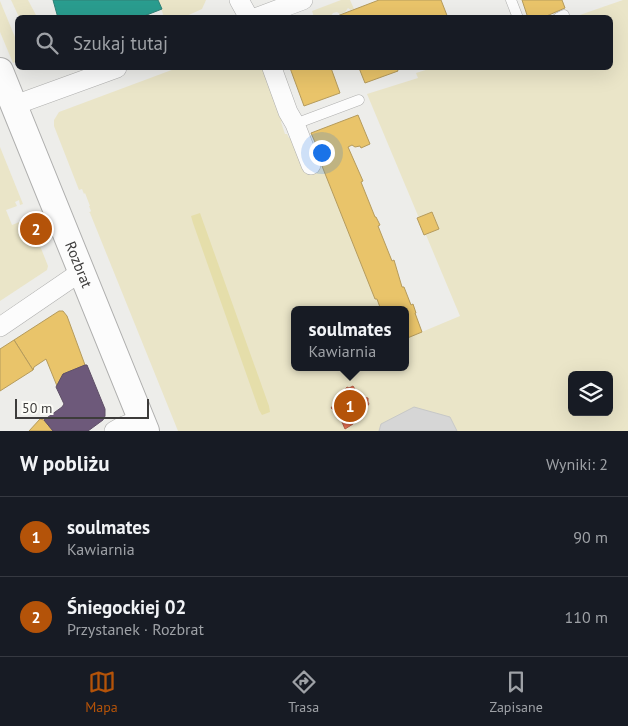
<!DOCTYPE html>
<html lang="pl">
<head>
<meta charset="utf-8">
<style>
  body { margin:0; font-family:"PT Sans",sans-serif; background:#20242c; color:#f1f3f6 }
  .controls { position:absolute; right:15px; bottom:15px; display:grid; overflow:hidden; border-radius:8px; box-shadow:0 5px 20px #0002 }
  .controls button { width:45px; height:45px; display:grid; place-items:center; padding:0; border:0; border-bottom:1px solid #363941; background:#171b24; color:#f1f3f6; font:25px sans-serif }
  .scale { position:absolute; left:15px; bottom:12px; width:134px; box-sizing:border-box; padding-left:5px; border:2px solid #3d3c3b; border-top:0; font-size:14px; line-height:18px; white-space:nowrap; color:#3d3c3b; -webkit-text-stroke:4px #fbfbf6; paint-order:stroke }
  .you { position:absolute; left:321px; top:152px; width:18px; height:18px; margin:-12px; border:4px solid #fff; border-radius:50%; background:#1a73e8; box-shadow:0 0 0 8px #1a73e833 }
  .badge { display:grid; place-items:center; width:32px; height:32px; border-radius:50%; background:#b45309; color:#fff; font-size:16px; font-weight:700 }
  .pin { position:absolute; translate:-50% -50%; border:2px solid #fff; box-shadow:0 1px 5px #0006 }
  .popup { position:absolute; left:291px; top:306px; width:118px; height:65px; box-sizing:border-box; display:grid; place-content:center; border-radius:8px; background:#171b24; filter:drop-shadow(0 1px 4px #0005); font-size:16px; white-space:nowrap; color:#9ea1a6 }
  .popup b { font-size:19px; color:#f1f3f6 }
  .popup::after { content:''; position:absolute; left:50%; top:100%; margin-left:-10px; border:10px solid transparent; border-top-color:#171b24 }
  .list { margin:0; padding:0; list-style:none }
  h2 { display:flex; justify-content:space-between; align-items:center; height:65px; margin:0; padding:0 20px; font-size:21px }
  h2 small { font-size:16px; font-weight:400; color:#9ea1a6 }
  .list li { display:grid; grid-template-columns:32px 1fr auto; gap:15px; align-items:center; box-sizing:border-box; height:80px; padding:0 20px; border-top:1px solid #363941 }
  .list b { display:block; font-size:19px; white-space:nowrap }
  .list p { margin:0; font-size:16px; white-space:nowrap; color:#9ea1a6 }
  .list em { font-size:16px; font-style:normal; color:#9ea1a6 }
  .icon { flex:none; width:28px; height:28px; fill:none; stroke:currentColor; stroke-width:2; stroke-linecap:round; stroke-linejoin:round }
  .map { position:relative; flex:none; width:628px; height:431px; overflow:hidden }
  .search { position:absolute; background:#171b24; box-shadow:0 5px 20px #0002; left:15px; right:15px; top:15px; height:55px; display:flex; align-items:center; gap:12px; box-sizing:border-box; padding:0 18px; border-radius:8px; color:#9ea1a6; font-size:19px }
  .sheet { height:225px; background:#171b24 }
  nav { display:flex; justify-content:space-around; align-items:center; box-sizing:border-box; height:70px; border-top:1px solid #363941; background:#171b24; font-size:14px; color:#9ea1a6 }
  nav a { display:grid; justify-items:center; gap:2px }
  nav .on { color:#b45309 }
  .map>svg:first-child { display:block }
  .green { fill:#eae5c8; fill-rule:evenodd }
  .water { fill:#e5deaa }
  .homes { fill:#e9c46a; stroke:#b59b5c }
  .shops { fill:#e76f51; stroke:#b4604a }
  .offices { fill:#6d597a; stroke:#5f5067 }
  .schools { fill:#2a9d8f; stroke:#308076 }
  .building { fill:#d6d6d6; stroke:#c7c8c7 }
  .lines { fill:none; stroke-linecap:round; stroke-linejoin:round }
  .lane-casing { stroke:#afafae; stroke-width:11 }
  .street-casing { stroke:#afafae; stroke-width:20 }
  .secondary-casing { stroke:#afafae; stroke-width:28 }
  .lane { stroke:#fcfcfc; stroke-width:10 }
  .street { stroke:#fcfcfc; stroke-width:19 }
  .secondary { stroke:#fcfcfc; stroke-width:26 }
  .labels { text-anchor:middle; stroke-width:5; stroke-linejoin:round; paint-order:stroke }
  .street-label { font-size:15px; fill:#3d3c3b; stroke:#fbfbf6 }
</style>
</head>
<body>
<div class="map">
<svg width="628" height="431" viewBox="0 0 628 431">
  <rect width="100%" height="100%" fill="#ededea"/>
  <g class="green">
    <polygon points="11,0 28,0 37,17 19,17"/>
    <polygon points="158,0 206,0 202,9 182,18 164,17"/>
    <polygon points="341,0 350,0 354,9 351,10 348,8 345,12 340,14 337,12 333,13 330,17 314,17 312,11"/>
    <path d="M623 0H628V431H178L90 213H89L91 211 89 206H90L85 193 84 194 82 189 79 190 54 126V120L59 112 177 68H265L282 121 281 122 285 134H287L289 138 294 136 305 172 322 166 375 299H377L381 310H295V367H405V339L460 316 426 235 439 229 433 213 419 218 367 94 418 78 416 73 432 68H610V18L574 17ZM572 375H609V412H572Z"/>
    <polygon points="0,1 17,42 17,61 13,63 0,32"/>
    <polygon points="0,147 23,204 20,205 19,200 15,202 17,206 6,210 12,225 29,218 48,266 47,270 0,301"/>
  </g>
  <polygon class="water" points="200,213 269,406 270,412 262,415 259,410 193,223 191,216"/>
  <g class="homes">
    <polygon points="379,0 441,0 448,18 332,18"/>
    <polygon points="522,0 562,0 565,8 542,18 528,18"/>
    <polygon points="290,68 331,68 340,93 304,106"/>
    <polygon points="359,68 397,68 398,71 365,83"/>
    <polygon points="358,115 370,144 361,148 360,146 355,147 352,145 348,147 363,181 361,182 375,217 376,217 380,225 378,226 392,261 394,260 402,287 404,287 411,305 413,304 416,313 415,313 422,332 405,339 405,310 381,310 377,299 375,299 322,166 325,165 311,133"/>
    <polygon points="432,212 439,229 424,235 417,218"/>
    <polygon points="59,311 63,311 67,316 85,365 63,374 57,386 46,359 34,367 33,370 14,340"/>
    <polygon points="14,340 33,370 0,391 0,349"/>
    <polygon points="40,419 44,420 53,431 29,431"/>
  </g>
  <polygon class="shops" points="353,386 360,397 368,398 368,402 369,404 353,424 345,429 339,415 331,408 347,387 349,388"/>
  <polygon class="offices" points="85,365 87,365 105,409 105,416 103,420 88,431 53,431 44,420 62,407 64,404 56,387 63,374"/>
  <polygon class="schools" points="53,0 158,0 162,9 139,18 58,18"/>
  <polygon class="building" points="414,407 450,417 457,431 379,431 381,424"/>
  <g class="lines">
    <defs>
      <g id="lane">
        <polyline points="511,0 518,18"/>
        <polyline points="558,18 564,15"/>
        <polyline points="295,124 359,100"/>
      </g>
      <g id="street">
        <polyline points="239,0 249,18"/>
        <polyline points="255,18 303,0"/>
        <polyline points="272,68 288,112 295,124 311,165"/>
        <polyline points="15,105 117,68"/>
        <polyline points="0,327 82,271"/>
        <polyline points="114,431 121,427 141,419"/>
      </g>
      <g id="secondary">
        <path id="s1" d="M0 71 146 431"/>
      </g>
    </defs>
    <use href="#lane" class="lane-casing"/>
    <use href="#street" class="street-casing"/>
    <use href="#secondary" class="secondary-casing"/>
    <use href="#lane" class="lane"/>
    <use href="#street" class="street"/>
    <use href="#secondary" class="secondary"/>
  </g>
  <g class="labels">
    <g class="street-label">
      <text dy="5" stroke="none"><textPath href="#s1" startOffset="209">Rozbrat</textPath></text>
    </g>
  </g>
</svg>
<div class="controls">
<button><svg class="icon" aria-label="layers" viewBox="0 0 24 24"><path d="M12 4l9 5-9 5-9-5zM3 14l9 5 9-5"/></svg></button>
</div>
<div class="scale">50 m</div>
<div class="you"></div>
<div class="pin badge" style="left:350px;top:406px">1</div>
<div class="popup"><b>soulmates</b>Kawiarnia</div>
<div class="pin badge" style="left:36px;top:229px">2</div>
<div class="search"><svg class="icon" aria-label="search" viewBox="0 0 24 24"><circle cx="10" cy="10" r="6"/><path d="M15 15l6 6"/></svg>Szukaj tutaj</div>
</div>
<section class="sheet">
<h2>W pobliżu<small>Wyniki: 2</small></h2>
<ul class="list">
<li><span class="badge">1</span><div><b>soulmates</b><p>Kawiarnia</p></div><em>90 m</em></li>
<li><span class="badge">2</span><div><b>Śniegockiej 02</b><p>Przystanek · Rozbrat</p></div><em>110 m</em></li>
</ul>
</section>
<nav>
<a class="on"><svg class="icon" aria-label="map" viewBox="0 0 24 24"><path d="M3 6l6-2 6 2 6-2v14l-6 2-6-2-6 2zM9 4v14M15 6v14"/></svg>Mapa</a>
<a><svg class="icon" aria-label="directions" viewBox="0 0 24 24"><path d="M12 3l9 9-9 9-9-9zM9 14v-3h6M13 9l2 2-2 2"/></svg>Trasa</a>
<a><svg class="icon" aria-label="saved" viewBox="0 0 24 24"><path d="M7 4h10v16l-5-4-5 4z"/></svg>Zapisane</a>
</nav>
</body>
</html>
